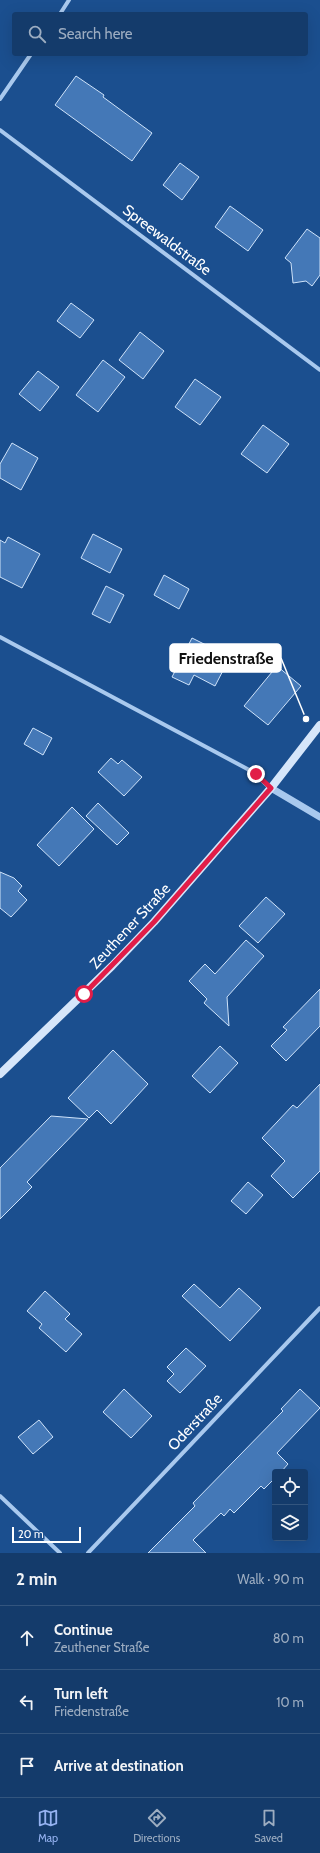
<!DOCTYPE html>
<html lang="en">
<head>
<meta charset="utf-8">
<style>
  body { margin:0; font-family:Cabin,sans-serif; background:#1d4271; color:#f1f3f6 }
  .controls { position:absolute; right:12px; bottom:12px; display:grid; overflow:hidden; border-radius:4px; box-shadow:0 4px 16px #0002 }
  .controls button { width:36px; height:36px; display:grid; place-items:center; padding:0; border:0; border-bottom:1px solid #33557e; background:#143b6b; color:#f1f3f6; font:20px sans-serif }
  .scale { position:absolute; left:12px; bottom:10px; width:69px; box-sizing:border-box; padding-left:4px; border:2px solid #fff; border-top:0; font-size:11px; line-height:14px; white-space:nowrap; color:#fff; -webkit-text-stroke:3px #1b4f8f; paint-order:stroke }
  .stop { position:absolute; width:12px; height:12px; margin:-9px; border:3px solid #e11d48; border-radius:50%; background:#fff }
  .stop.end { background:#e11d48; border-color:#fff; box-shadow:0 1px 4px #0008 }
  .list { margin:0; padding:0; list-style:none }
  h2 { display:flex; justify-content:space-between; align-items:center; height:52px; margin:0; padding:0 16px; font-size:17px }
  h2 small { font-size:13px; font-weight:400; color:#9dadc1 }
  .list li { display:grid; grid-template-columns:26px 1fr auto; gap:12px; align-items:center; box-sizing:border-box; height:64px; padding:0 16px; border-top:1px solid #33557e }
  .list b { display:block; font-size:15px; white-space:nowrap }
  .list p { margin:0; font-size:13px; white-space:nowrap; color:#9dadc1 }
  .list em { font-size:13px; font-style:normal; color:#9dadc1 }
  .icon { flex:none; width:22px; height:22px; fill:none; stroke:currentColor; stroke-width:2; stroke-linecap:round; stroke-linejoin:round }
  .map { position:relative; flex:none; width:320px; height:1553px; overflow:hidden }
  .search { position:absolute; background:#143b6b; box-shadow:0 4px 16px #0002; left:12px; right:12px; top:12px; height:44px; display:flex; align-items:center; gap:10px; box-sizing:border-box; padding:0 14px; border-radius:4px; color:#9dadc1; font-size:15px }
  .sheet { height:244px; background:#143b6b }
  nav { display:flex; justify-content:space-around; align-items:center; box-sizing:border-box; height:56px; border-top:1px solid #33557e; background:#143b6b; font-size:11px; color:#9dadc1 }
  nav a { display:grid; justify-items:center; gap:2px }
  nav .on { color:#95b2f1 }
  .map>svg:first-child { display:block }
  .building { fill:#4478b7; stroke:#cfe3fa }
  .lines { fill:none; stroke-linecap:round; stroke-linejoin:round }
  .minor { stroke:#a9c9ee; stroke-width:4 }
  .tertiary { stroke:#a9c9ee; stroke-width:7 }
  .secondary { stroke:#d6e6fa; stroke-width:8 }
  .route { stroke:#e11d48; stroke-width:5 }
  .labels { text-anchor:middle; stroke-width:3; stroke-linejoin:round; paint-order:stroke }
  .street-label { font-size:15px; fill:#fff; stroke:#1b4f8f }
  .leader { fill:none; stroke:#fff; stroke-width:1.5 }
  .callout-dot { fill:#fff; stroke:#1b4f8f; stroke-width:1.5 }
  .callout { fill:#fff; stroke:#fff; stroke-width:1.5 }
  .callout-label { font-size:16px; text-anchor:middle; font-weight:bold; fill:#111 }
</style>
</head>
<body>
<div class="map">
<svg width="320" height="1553" viewBox="0 0 320 1553">
  <rect width="100%" height="100%" fill="#1b4f8f"/>
  <g class="building">
    <polygon points="76,76 104,95 103,97 152,133 132,161 55,105"/>
    <polygon points="180,163 199,177 182,200 163,185"/>
    <polygon points="230,206 263,230 248,251 215,227"/>
    <polygon points="307,229 320,238 320,275 312,286 306,281 293,283 291,263 285,258"/>
    <polygon points="71,303 94,320 80,338 57,321"/>
    <polygon points="140,332 164,351 143,379 119,360"/>
    <polygon points="103,360 125,377 98,412 76,395"/>
    <polygon points="38,371 59,387 40,411 19,394"/>
    <polygon points="195,379 221,397 200,425 175,407"/>
    <polygon points="263,425 289,444 267,473 241,454"/>
    <polygon points="12,443 38,458 21,490 0,478 0,464"/>
    <polygon points="93,534 122,549 110,573 81,558"/>
    <polygon points="8,537 40,554 22,588 0,577 0,540 5,543"/>
    <polygon points="164,575 189,589 179,609 154,595"/>
    <polygon points="106,586 124,595 110,623 92,614"/>
    <polygon points="192,638 230,657 215,686 194,675 189,685 172,677"/>
    <polygon points="277,666 301,686 268,725 244,706"/>
    <polygon points="33,728 52,738 43,755 24,744"/>
    <polygon points="111,758 118,764 122,760 142,777 124,796 98,772"/>
    <polygon points="98,803 129,833 117,845 86,816"/>
    <polygon points="72,807 94,829 59,866 37,845"/>
    <polygon points="0,872 14,878 22,886 18,891 27,900 11,917 0,908"/>
    <polygon points="266,897 285,914 258,943 239,926"/>
    <polygon points="246,940 264,956 227,997 229,1026 204,1003 207,999 189,981 205,964 215,974"/>
    <polygon points="320,989 320,1026 286,1061 271,1046 287,1030 283,1027"/>
    <polygon points="220,1046 238,1063 210,1093 192,1076"/>
    <polygon points="113,1050 148,1084 111,1124 97,1110 89,1118 68,1098"/>
    <polygon points="320,1084 320,1171 293,1198 271,1176 285,1161 262,1138 293,1105 297,1108"/>
    <polygon points="51,1116 88,1119 27,1182 32,1187 0,1219 0,1168"/>
    <polygon points="248,1182 263,1195 246,1214 231,1201"/>
    <polygon points="194,1284 220,1308 239,1288 261,1308 230,1341 182,1296"/>
    <polygon points="45,1291 70,1314 65,1319 82,1334 66,1352 39,1328 42,1324 27,1311"/>
    <polygon points="186,1348 206,1366 180,1393 167,1381 174,1374 167,1367"/>
    <polygon points="124,1389 152,1416 131,1438 103,1412"/>
    <polygon points="300,1389 320,1408 277,1453 288,1464 281,1472 275,1472 275,1478 264,1489 261,1486 234,1513 230,1509 224,1516 221,1513 193,1540 206,1553 148,1553 195,1506 193,1503 283,1411 281,1409"/>
    <polygon points="39,1420 53,1437 33,1454 18,1437"/>
  </g>
  <g class="lines">
    <g class="minor">
      <polyline points="60,14 69,0"/>
      <polyline points="0,99 31,54"/>
      <polyline points="0,130 320,370"/>
      <polyline points="0,637 253,772 270,788"/>
      <polyline points="0,1496 60,1553"/>
      <polyline points="88,1553 320,1308"/>
    </g>
    <polyline class="tertiary" points="271,788 320,817"/>
    <polyline class="secondary" points="0,1074 112,966 154,922 271,788 320,725"/>
  </g>
  <g class="lines">
    <polyline class="route" points="84,994 154,922 271,788 256,774"/>
  </g>
  <g class="labels">
    <g class="street-label">
      <text transform="translate(167 240) rotate(37)" y="5">Spreewaldstraße</text>
      <text transform="translate(130 926) rotate(-47)" y="5">Zeuthener Straße</text>
      <text transform="translate(195 1422) rotate(-47)" y="5">Oderstraße</text>
    </g>
  </g>
  <path class="leader" d="M306 719L281 658"/>
  <circle class="callout-dot" cx="306" cy="719" r="4"/>
  <rect class="callout" x="170" y="644" width="111" height="28" rx="4"/>
  <g class="callout-label">
    <text x="226" y="664">Friedenstraße</text>
  </g>
</svg>
<div class="controls">
<button><svg class="icon" aria-label="locate" viewBox="0 0 24 24"><circle cx="12" cy="12" r="6"/><path d="M12 2v4M12 18v4M2 12h4M18 12h4"/></svg></button>
<button><svg class="icon" aria-label="layers" viewBox="0 0 24 24"><path d="M12 4l9 5-9 5-9-5zM3 14l9 5 9-5"/></svg></button>
</div>
<div class="scale">20 m</div>
<div class="stop" style="left:84px;top:994px"></div>
<div class="stop end" style="left:256px;top:774px"></div>
<div class="search"><svg class="icon" aria-label="search" viewBox="0 0 24 24"><circle cx="10" cy="10" r="6"/><path d="M15 15l6 6"/></svg>Search here</div>
</div>
<section class="sheet">
<h2>2 min<small>Walk · 90 m</small></h2>
<ul class="list">
<li><svg class="icon" aria-label="ahead" viewBox="0 0 24 24"><path d="M12 20V5M6 11l6-6 6 6"/></svg><div><b>Continue</b><p>Zeuthener Straße</p></div><em>80 m</em></li>
<li><svg class="icon" aria-label="left" viewBox="0 0 24 24"><path d="M17 20v-9H6M10 6l-5 5 5 5"/></svg><div><b>Turn left</b><p>Friedenstraße</p></div><em>10 m</em></li>
<li><svg class="icon" aria-label="arrive" viewBox="0 0 24 24"><path d="M6 21V4h12l-3 4 3 4H6"/></svg><div><b>Arrive at destination</b></div></li>
</ul>
</section>
<nav>
<a class="on"><svg class="icon" aria-label="map" viewBox="0 0 24 24"><path d="M3 6l6-2 6 2 6-2v14l-6 2-6-2-6 2zM9 4v14M15 6v14"/></svg>Map</a>
<a><svg class="icon" aria-label="directions" viewBox="0 0 24 24"><path d="M12 3l9 9-9 9-9-9zM9 14v-3h6M13 9l2 2-2 2"/></svg>Directions</a>
<a><svg class="icon" aria-label="saved" viewBox="0 0 24 24"><path d="M7 4h10v16l-5-4-5 4z"/></svg>Saved</a>
</nav>
</body>
</html>
